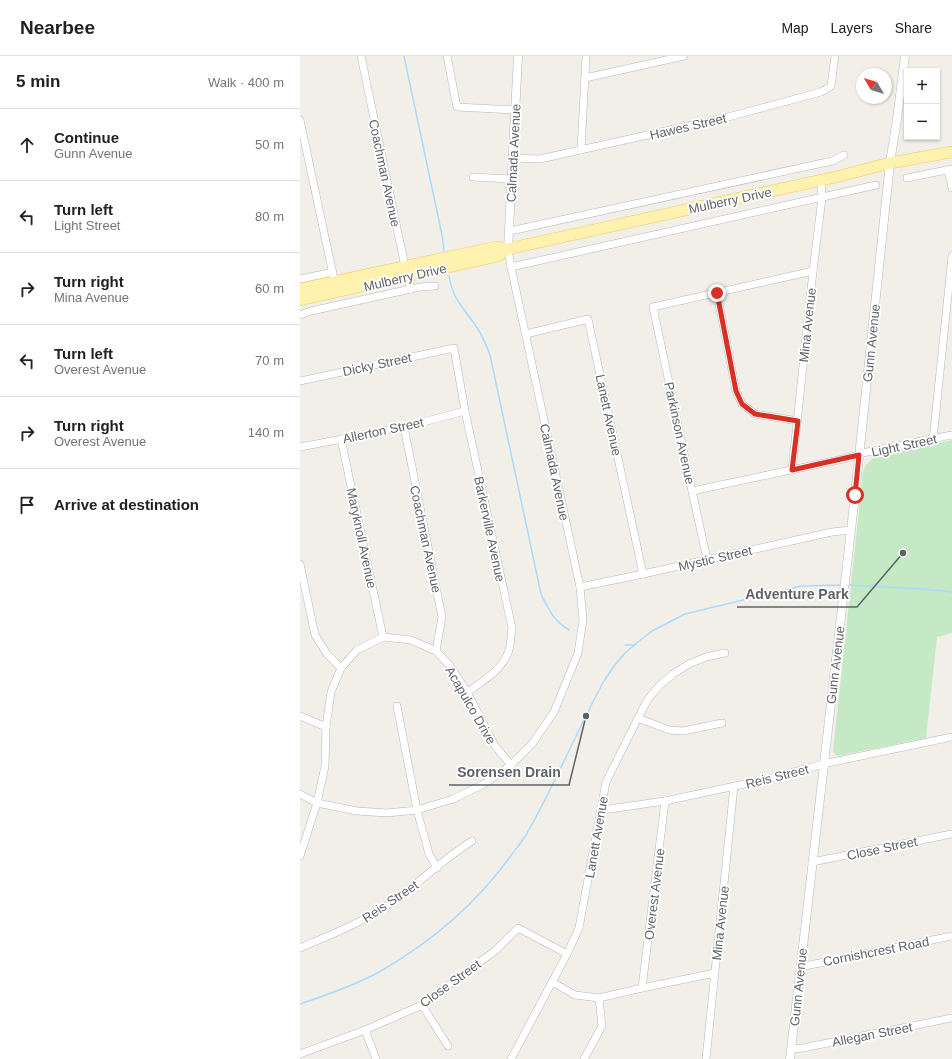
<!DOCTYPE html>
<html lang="en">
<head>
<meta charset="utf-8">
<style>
  body { margin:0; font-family:Arial,sans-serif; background:#f2f2f2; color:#202124 }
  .controls { position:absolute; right:12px; top:12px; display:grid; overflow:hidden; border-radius:0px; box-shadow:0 1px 3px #0004 }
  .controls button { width:36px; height:36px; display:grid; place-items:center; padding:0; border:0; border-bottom:1px solid #e0e0e0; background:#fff; color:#202124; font:20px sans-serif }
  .compass { position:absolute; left:556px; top:12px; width:36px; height:36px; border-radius:50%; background:#fff; box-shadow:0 1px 3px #0004; rotate:308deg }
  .stop { position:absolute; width:12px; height:12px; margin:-9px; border:3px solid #d93025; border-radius:50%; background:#fff }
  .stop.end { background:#d93025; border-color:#fff; box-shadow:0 1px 4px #0008 }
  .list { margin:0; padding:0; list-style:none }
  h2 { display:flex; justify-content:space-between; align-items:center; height:52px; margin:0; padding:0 16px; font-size:17px }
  h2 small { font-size:13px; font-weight:400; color:#757577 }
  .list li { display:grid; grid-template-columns:26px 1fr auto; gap:12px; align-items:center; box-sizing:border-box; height:72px; padding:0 16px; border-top:1px solid #e0e0e0 }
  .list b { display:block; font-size:15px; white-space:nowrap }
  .list p { margin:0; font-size:13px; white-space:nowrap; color:#757577 }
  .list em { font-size:13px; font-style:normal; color:#757577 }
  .icon { flex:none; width:22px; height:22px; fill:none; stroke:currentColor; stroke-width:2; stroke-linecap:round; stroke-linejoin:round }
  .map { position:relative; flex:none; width:652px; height:1003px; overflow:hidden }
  header { display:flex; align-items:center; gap:24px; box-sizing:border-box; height:56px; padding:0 20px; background:#fff; border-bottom:1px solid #e0e0e0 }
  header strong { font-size:19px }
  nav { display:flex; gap:22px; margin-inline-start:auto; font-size:14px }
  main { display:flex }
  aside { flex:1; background:#fff }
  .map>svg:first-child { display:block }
  .green { fill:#c5e8c5 }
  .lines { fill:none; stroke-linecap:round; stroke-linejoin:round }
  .stream { stroke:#aadaff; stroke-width:1.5 }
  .minor-casing { stroke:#b5b8bc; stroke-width:8 }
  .tertiary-casing { stroke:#b5b8bc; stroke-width:9 }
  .primary-casing { stroke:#f2c960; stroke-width:12 }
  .minor { stroke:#fff; stroke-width:7 }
  .tertiary { stroke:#fff; stroke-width:8 }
  .primary { stroke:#fff2af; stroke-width:11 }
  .route { stroke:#d93025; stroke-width:5 }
  .labels { text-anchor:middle; stroke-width:3.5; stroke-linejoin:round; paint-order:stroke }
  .street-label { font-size:13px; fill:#5f6368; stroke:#fff }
  .leader { fill:none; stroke:#5f6368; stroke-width:1.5 }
  .callout-dot { fill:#5f6368; stroke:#fff; stroke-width:1.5 }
  .callout-label { font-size:14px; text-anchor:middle; font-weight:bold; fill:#5f6368; stroke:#fff; stroke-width:3.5; stroke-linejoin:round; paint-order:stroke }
</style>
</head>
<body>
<header>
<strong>Nearbee</strong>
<nav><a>Map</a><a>Layers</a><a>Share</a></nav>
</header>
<main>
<aside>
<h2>5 min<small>Walk · 400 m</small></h2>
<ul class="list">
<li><svg class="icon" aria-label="ahead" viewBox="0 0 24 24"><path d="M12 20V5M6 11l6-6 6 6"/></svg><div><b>Continue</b><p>Gunn Avenue</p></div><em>50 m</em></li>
<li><svg class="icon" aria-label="left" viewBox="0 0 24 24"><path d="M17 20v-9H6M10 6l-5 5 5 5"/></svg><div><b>Turn left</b><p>Light Street</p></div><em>80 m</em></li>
<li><svg class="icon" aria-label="right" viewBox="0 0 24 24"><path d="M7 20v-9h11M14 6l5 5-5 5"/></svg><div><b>Turn right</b><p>Mina Avenue</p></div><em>60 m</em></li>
<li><svg class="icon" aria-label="left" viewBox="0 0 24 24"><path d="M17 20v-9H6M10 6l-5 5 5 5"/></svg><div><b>Turn left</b><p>Overest Avenue</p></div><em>70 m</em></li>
<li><svg class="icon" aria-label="right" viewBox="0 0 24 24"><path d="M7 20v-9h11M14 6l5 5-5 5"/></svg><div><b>Turn right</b><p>Overest Avenue</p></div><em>140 m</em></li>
<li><svg class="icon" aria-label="arrive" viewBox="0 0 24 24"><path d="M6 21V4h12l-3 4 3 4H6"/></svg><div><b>Arrive at destination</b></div></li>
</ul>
</aside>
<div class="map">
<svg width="652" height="1003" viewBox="0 0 652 1003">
  <rect width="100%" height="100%" fill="#f1efe8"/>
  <polygon class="green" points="652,384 652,577 637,581 626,682 537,700 533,695 563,417 565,410 573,402"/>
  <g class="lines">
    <g class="stream">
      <polyline points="104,0 142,179 144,195"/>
      <path d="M149 220C153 244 163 251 176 270 182 279 186 288 190 299L241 538C249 554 253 564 269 574"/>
      <polyline points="547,529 623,533 652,536"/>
      <polyline points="325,589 335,589"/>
      <path d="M0 948C27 939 56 929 81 915 131 886 176 848 210 801 215 794 221 787 226 779 255 729 276 676 304 625L314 610 325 597 338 586 352 575 385 558 501 530 542 529"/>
    </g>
    <defs>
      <g id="minor">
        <polyline points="61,0 107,220 111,233"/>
        <polyline points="147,0 157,51 216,54"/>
        <polyline points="285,22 384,0"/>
        <polyline points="0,64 35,228"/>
        <polyline points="281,94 286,0"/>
        <polyline points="213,102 240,103 428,61 521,36 531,30 535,0"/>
        <polyline points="648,114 652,132"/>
        <polyline points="173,121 212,123"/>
        <polyline points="607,122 652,113"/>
        <polyline points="210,175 532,105 544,99"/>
        <polyline points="211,211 576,129"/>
        <polyline points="0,223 33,216"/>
        <polyline points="417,237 436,335 442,348 455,358 498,365"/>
        <polyline points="0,259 11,255 120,231 135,230"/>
        <polyline points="226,278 288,263 343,518"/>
        <path d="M0 325 154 292 165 355 212 572C211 579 211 587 209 594 203 614 183 625 167 636"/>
        <polyline points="104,371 142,561 136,595"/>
        <polyline points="41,383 83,581"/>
        <polyline points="633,384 652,200"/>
        <polyline points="0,391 104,371 165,355"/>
        <polyline points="492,414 513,215 522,142 521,124"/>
        <polyline points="392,435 548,402 567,396 652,379"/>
        <polyline points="407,503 392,435 353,251 513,215"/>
        <polyline points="0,508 15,579 27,598 41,612"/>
        <polyline points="280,531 343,518 532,476 551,474"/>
        <polyline points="97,650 117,754 129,798 137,812"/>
        <polyline points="0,660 26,671"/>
        <polyline points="338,662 369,674 383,675 422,667"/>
        <polyline points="0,738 17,747 57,755 87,757 117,754 153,743 184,728 211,709 232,688 254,656 278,597 283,564 280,531 211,211 208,193"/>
        <polyline points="302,754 365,745 468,723 523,708 652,681"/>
        <polyline points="0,800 17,747 25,710 26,671 31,636 41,612 57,594 83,581 111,584 136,595 150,610 167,636 195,690 211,709"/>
        <polyline points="512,806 652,778"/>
        <path d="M0 892C33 878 66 865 95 844 121 825 145 802 172 785"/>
        <polyline points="500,911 652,880"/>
        <polyline points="252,926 275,939 299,942 342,932 415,917"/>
        <polyline points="342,932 365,745"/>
        <polyline points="122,949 148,990"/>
        <polyline points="65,974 76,1003"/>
        <polyline points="491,993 503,992 652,962"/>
        <polyline points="0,998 65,974 122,949 196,894 218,872 267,898"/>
        <polyline points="211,1003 267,898 279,872 306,726 338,662 348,643 360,629 373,618 389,608 406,601 425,597"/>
        <polyline points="284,1003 302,970 299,942"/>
        <polyline points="406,1003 434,730"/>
      </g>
      <g id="tertiary">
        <polyline points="208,193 218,0"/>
        <polyline points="490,1003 555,439 590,107 597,63 605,0"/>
      </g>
      <g id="primary">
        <polyline points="0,233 196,191 208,193"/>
        <polyline points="0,244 198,200 208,193 540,120 590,107 652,96"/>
      </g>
    </defs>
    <use href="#minor" class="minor-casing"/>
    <use href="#tertiary" class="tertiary-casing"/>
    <use href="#primary" class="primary-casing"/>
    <use href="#minor" class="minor"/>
    <use href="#tertiary" class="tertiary"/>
    <use href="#primary" class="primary"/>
  </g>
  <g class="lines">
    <polyline class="route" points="417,237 436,335 442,348 455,358 498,365 492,414 559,399 555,439"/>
  </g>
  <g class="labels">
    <g class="street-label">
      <text transform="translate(388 70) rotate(-13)" y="5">Hawes Street</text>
      <text transform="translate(213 97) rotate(-87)" y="5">Calmada Avenue</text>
      <text transform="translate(85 117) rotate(78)" y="5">Coachman Avenue</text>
      <text transform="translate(430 144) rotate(-12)" y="5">Mulberry Drive</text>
      <text transform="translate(105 221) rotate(-13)" y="5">Mulberry Drive</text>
      <text transform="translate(507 269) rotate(-84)" y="5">Mina Avenue</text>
      <text transform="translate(571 287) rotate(-84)" y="5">Gunn Avenue</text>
      <text transform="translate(77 308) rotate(-12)" y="5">Dicky Street</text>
      <text transform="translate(309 359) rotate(78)" y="5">Lanett Avenue</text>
      <text transform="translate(83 374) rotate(-12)" y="5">Allerton Street</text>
      <text transform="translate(380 377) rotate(78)" y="5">Parkinson Avenue</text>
      <text transform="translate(604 389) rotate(-12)" y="5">Light Street</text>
      <text transform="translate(255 416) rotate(78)" y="5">Calmada Avenue</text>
      <text transform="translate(190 473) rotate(78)" y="5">Barkerville Avenue</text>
      <text transform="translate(62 482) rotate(78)" y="5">Maryknoll Avenue</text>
      <text transform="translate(126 483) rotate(78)" y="5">Coachman Avenue</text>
      <text transform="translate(415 502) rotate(-13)" y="5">Mystic Street</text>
      <text transform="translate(535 609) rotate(-83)" y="5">Gunn Avenue</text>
      <text transform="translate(171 649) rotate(60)" y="5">Acapulco Drive</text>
      <text transform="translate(477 720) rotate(-14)" y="5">Reis Street</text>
      <text transform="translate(296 781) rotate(-80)" y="5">Lanett Avenue</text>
      <text transform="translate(582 792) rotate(-12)" y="5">Close Street</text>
      <text transform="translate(354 838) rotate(-83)" y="5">Overest Avenue</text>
      <text transform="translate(90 845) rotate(-34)" y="5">Reis Street</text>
      <text transform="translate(420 867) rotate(-84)" y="5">Mina Avenue</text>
      <text transform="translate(576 895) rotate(-11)" y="5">Cornishcrest Road</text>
      <text transform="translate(150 927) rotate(-36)" y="5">Close Street</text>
      <text transform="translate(498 931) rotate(-84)" y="5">Gunn Avenue</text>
      <text transform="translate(572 978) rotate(-11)" y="5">Allegan Street</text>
    </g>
  </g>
  <path class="leader" d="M603 497L557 551H437M286 660L269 729H149"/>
  <g class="callout-dot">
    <circle cx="603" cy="497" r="4"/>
    <circle cx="286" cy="660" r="4"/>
  </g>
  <g class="callout-label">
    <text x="497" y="543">Adventure Park</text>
    <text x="209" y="721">Sorensen Drain</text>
  </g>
</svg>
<div class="controls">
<button>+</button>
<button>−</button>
</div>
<svg class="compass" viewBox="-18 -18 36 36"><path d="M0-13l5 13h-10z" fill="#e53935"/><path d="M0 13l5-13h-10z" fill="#757577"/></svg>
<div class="stop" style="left:555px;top:439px"></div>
<div class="stop end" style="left:417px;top:237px"></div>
</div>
</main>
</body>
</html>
